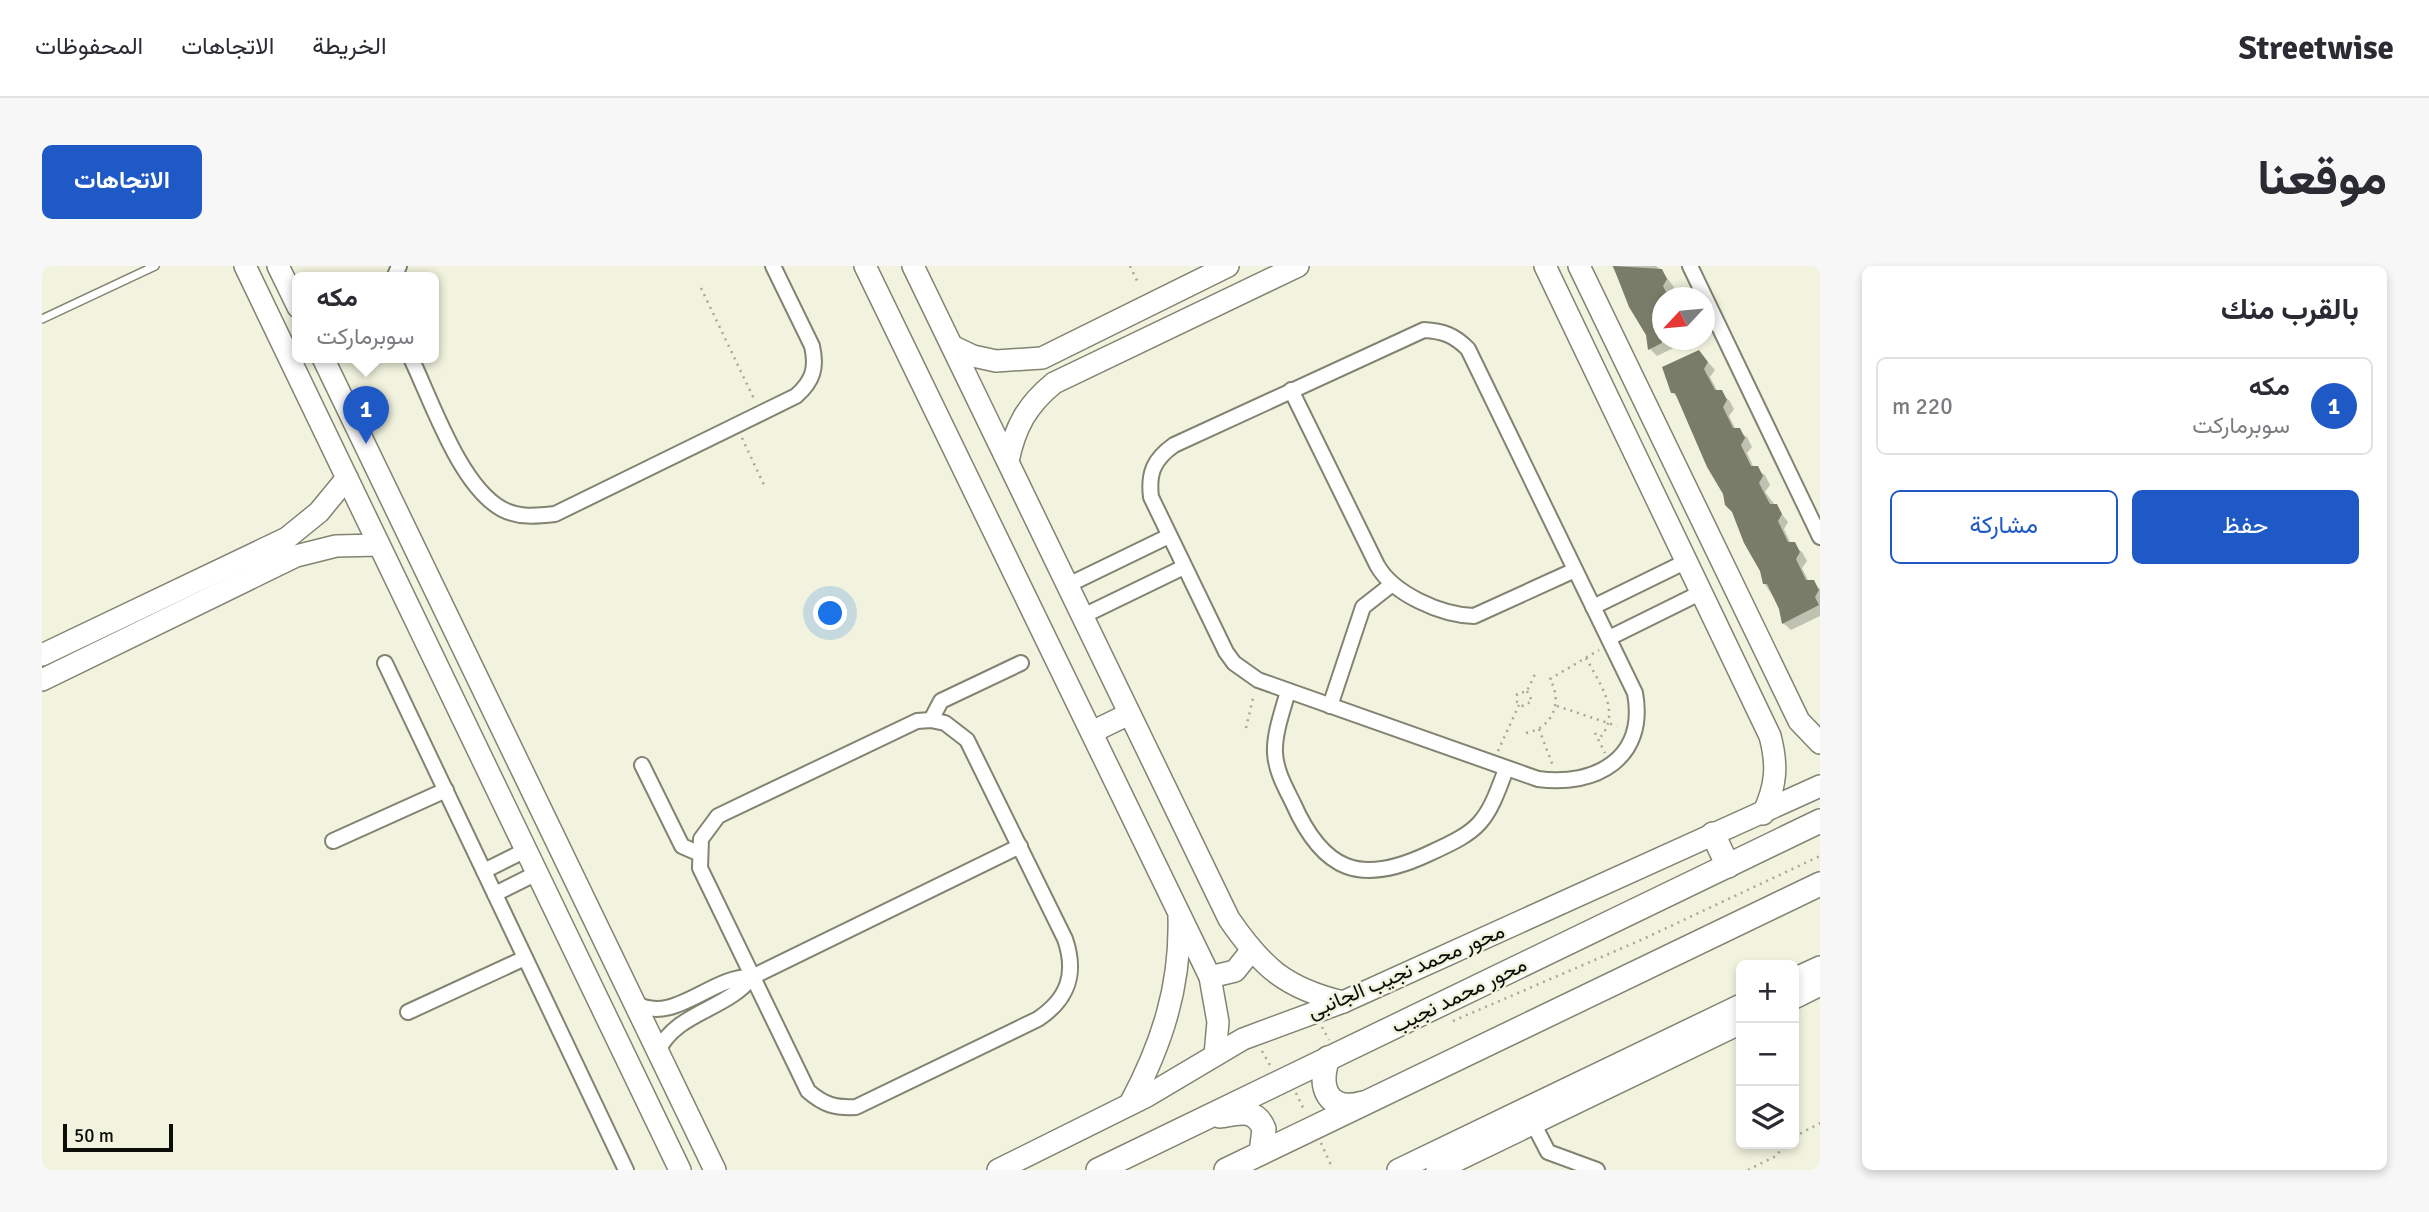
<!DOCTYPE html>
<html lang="ar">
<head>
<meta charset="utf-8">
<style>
  body { margin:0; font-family:Signika,Vazirmatn,sans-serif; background:#f7f7f7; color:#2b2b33; direction:rtl }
  .controls { position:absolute; right:21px; bottom:21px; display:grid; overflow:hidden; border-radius:10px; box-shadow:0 4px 10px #0003 }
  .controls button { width:63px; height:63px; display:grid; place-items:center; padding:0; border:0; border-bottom:2px solid #e1e1e2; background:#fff; color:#2b2b33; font:35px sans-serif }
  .compass { position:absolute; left:1610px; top:21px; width:63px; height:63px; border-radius:50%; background:#fff; box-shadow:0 4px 10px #0003; rotate:244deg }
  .scale { position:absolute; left:21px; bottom:18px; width:110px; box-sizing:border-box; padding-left:7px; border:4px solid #0c0d07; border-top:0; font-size:19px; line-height:24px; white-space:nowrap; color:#0c0d07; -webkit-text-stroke:5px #f1f3de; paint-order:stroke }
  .you { position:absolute; left:789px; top:348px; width:24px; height:24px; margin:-18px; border:5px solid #fff; border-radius:50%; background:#1a73e8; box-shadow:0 0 0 10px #1a73e833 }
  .badge { display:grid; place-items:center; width:46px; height:46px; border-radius:50%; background:#1e59c5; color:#fff; font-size:23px; font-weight:700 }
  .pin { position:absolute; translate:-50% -58px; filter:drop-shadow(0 2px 4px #0008) }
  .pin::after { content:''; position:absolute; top:37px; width:24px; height:21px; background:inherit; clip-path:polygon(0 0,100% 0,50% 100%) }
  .popup { position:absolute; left:250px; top:6px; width:147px; height:91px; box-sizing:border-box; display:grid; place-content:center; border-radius:10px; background:#fff; filter:drop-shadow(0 2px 5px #0005); font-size:23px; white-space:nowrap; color:#7c7c81 }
  .popup b { font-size:26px; color:#2b2b33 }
  .popup::after { content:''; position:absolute; left:50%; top:100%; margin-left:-14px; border:14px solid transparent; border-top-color:#fff }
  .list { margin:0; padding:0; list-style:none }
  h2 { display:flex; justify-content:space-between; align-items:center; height:91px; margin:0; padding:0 28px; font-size:30px }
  h2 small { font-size:23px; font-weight:400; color:#7c7c81 }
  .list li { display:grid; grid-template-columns:46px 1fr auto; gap:21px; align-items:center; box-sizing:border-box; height:98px; margin:0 14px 14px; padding:0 14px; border:2px solid #e1e1e2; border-radius:10px }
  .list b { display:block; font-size:26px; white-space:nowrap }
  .list p { margin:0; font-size:23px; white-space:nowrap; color:#7c7c81 }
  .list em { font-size:23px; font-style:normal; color:#7c7c81 }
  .actions { display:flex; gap:14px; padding:21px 28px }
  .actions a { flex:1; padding:16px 0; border:2px solid #1e59c5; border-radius:10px; text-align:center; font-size:24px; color:#1e59c5 }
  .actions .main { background:#1e59c5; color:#fff }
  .icon { flex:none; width:38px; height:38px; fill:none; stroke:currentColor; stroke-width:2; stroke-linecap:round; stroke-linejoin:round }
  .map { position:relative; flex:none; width:1778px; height:904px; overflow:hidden; direction:ltr; border-radius:10px }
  header { display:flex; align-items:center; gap:42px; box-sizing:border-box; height:98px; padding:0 35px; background:#fff; border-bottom:2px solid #e1e1e2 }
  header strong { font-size:33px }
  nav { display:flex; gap:38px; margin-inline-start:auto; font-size:24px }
  .intro { display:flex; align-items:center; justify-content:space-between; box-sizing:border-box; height:168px; padding:0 42px }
  h1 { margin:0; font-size:49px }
  .button { padding:18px 32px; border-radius:10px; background:#1e59c5; color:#fff; font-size:24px; font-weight:700 }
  main { display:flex; gap:42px; padding:0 42px }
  aside { flex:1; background:#fff; border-radius:10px; box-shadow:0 4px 10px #0003 }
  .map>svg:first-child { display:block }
  .shadow { fill:#0003 }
  .building { fill:#7a7c6a }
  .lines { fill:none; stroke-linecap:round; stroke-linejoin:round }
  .lane-casing { stroke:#828371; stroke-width:10 }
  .street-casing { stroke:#828371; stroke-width:18 }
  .secondary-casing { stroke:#828371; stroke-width:24 }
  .primary-casing { stroke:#828371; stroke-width:26 }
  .path { stroke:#a6a797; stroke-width:2.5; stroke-dasharray:2 5; stroke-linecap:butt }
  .lane { stroke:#fff; stroke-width:7 }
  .street { stroke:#fff; stroke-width:14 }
  .secondary { stroke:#fff; stroke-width:21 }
  .primary { stroke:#fff; stroke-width:23 }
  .labels { text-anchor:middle; stroke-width:5; stroke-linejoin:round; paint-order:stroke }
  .street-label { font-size:21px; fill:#0c0d07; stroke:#f1f3de }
</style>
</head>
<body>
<header>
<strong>Streetwise</strong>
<nav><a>الخريطة</a><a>الاتجاهات</a><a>المحفوظات</a></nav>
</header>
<div class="intro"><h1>موقعنا</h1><a class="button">الاتجاهات</a></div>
<main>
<aside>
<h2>بالقرب منك<small></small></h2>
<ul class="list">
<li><span class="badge">1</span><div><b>مكه</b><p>سوبرماركت</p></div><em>220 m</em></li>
</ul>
<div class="actions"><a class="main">حفظ</a><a>مشاركة</a></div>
</aside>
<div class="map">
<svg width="1778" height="904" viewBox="0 0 1778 904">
  <rect width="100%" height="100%" fill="#f1f3de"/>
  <g class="shadow">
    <polygon points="1570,0 1614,0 1619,4 1632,21 1627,28 1629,32 1620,32 1620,74 1648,74 1615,90 1608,83 1605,68"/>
    <polygon points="1657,86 1673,104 1668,111 1676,126 1687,134 1692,143 1687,150 1694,164 1705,171 1710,181 1705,187 1712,202 1723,209 1728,219 1723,226 1746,256 1742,263 1749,278 1760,286 1765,295 1760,302 1767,316 1778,323 1778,350 1749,364 1741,357 1739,342 1722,317 1720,304 1637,133 1630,126"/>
  </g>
  <g class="building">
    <polygon points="1571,0 1620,3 1625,13 1621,20 1625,28 1620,30 1620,77 1606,84 1604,69 1587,41"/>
    <polygon points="1657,84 1666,96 1662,103 1673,124 1680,124 1685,134 1681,141 1691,162 1698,162 1703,172 1699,179 1709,200 1716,200 1721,210 1717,217 1728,238 1735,238 1740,248 1736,255 1746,276 1753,276 1758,286 1754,293 1764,314 1772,314 1777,324 1773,331 1777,339 1740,358 1737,343 1725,318 1721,318 1718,305 1702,277 1690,246 1683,239 1681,228 1665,201 1633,127 1629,127 1620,101"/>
  </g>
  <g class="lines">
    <defs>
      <polyline id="lane" points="0,53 113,0"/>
      <g id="street">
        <polyline points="1648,0 1778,271"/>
        <polyline points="352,12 357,0"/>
        <path d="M1382 64C1401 65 1412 69 1426 83L1593 427C1605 492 1554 521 1496 513L1216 414 1192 397 1184 386 1109 231C1106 207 1112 193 1132 179Z"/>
        <path d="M369 92C390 136 418 220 460 243 477 252 495 250 513 248L754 130C771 115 775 102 770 80L731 0"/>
        <path d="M1249 124 1335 299C1351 328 1399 349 1432 350L1533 304"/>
        <polyline points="1026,319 1127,270"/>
        <polyline points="1551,341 1645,295"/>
        <polyline points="1041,350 1142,301"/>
        <polyline points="1567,372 1660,326"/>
        <polyline points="343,397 584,904"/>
        <path d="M1246 425C1241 444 1232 467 1233 487 1234 505 1243 521 1251 537 1281 605 1318 620 1386 588 1439 564 1444 558 1464 503"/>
        <polyline points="1288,440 1321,341 1349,319"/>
        <path d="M889 454 903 457 925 474 1023 673C1035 708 1026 733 996 753L814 841C793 842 782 839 766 825L658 602 659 573 676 550 875 455Z"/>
        <polyline points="889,454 899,435 979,397"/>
        <polyline points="600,499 640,580 656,587"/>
        <polyline points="291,575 404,524"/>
        <polyline points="442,605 484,584"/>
        <polyline points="453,628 495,607"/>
        <path d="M593 737C631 760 670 709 710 711L978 580"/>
        <polyline points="366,746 483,692"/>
        <path d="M616 785C634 746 685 744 710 711"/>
        <polyline points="1491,857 1506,886 1555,904"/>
      </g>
      <g id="secondary">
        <polyline points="203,0 638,904"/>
        <polyline points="236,0 256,41"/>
        <polyline points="823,0 1168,711 1176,756 1173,789"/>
        <path d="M871 0 1187 653C1220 701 1243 722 1301 736"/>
        <path d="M1503 0 1728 470C1736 500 1734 520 1721 548"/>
        <polyline points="1537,0 1757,455 1778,477"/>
        <polyline points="910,80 931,90 954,95 1000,92 1186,0"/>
        <polyline points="281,92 673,904"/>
        <path d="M966 195C973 161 985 139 1012 117L1256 0"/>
        <polyline points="0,389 245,272 277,246 305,212"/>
        <polyline points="0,414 254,290 294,280 337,279"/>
        <polyline points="1050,466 1087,448"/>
        <polyline points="1168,711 1193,705 1209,685"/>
        <polyline points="1752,713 1778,701"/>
        <polyline points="1752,732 1778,719"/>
        <path d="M1088 838C1120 778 1139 720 1137 651"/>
        <polyline points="956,904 1105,830 1201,773 1301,736 1778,520"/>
        <polyline points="1356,904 1699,739"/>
        <polyline points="1395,904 1699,757"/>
      </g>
      <g id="primary">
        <polyline points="1671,568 1686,600"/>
        <path d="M1286 792C1276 821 1285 847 1321 837"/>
        <path d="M1178 850C1197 847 1213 841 1222 863L1219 887"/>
        <polyline points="1056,904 1778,555"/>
        <polyline points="1184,904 1778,618"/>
      </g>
    </defs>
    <use href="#lane" class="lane-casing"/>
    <use href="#street" class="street-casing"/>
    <use href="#secondary" class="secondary-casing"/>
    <use href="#primary" class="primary-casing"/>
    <g class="path">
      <polyline points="1088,0 1097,19"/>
      <polyline points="659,22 713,135"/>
      <polyline points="700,172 722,219"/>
      <path d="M1544 392C1558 418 1581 448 1556 474"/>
      <polyline points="1485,425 1490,435 1481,440 1475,436 1475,428 1485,425 1494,406"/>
      <polyline points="1515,440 1575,460"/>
      <polyline points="1204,462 1212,428"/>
      <polyline points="1497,463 1511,500"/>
      <path d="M1484 467C1511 462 1521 436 1508 413L1557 384"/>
      <polyline points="1553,467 1563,487"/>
      <polyline points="1456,485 1477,439"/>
      <polyline points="1411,755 1599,674 1778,590"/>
      <polyline points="1280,761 1287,774"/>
      <polyline points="1220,785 1229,801"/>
      <polyline points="1254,827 1263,846"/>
      <polyline points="1752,871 1778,857"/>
      <polyline points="1279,877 1289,899"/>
      <polyline points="1706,904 1734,890 1743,878"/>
    </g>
    <use href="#lane" class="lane"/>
    <use href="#street" class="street"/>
    <use href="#secondary" class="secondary"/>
    <use href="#primary" class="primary"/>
  </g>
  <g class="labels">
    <g class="street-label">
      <text transform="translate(1364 705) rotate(-23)" y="7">محور محمد نجيب الجانبى</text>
      <text transform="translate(1417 729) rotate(-26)" y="7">محور محمد نجيب</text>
    </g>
  </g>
</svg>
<div class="controls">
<button>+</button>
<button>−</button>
<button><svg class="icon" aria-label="layers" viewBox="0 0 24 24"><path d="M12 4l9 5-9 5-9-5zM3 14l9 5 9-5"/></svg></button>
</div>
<svg class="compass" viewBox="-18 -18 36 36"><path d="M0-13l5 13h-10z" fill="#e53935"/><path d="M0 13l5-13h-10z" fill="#7c7c81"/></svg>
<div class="scale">50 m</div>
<div class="you"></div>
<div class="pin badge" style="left:324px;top:178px">1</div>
<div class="popup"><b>مكه</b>سوبرماركت</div>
</div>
</main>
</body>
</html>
